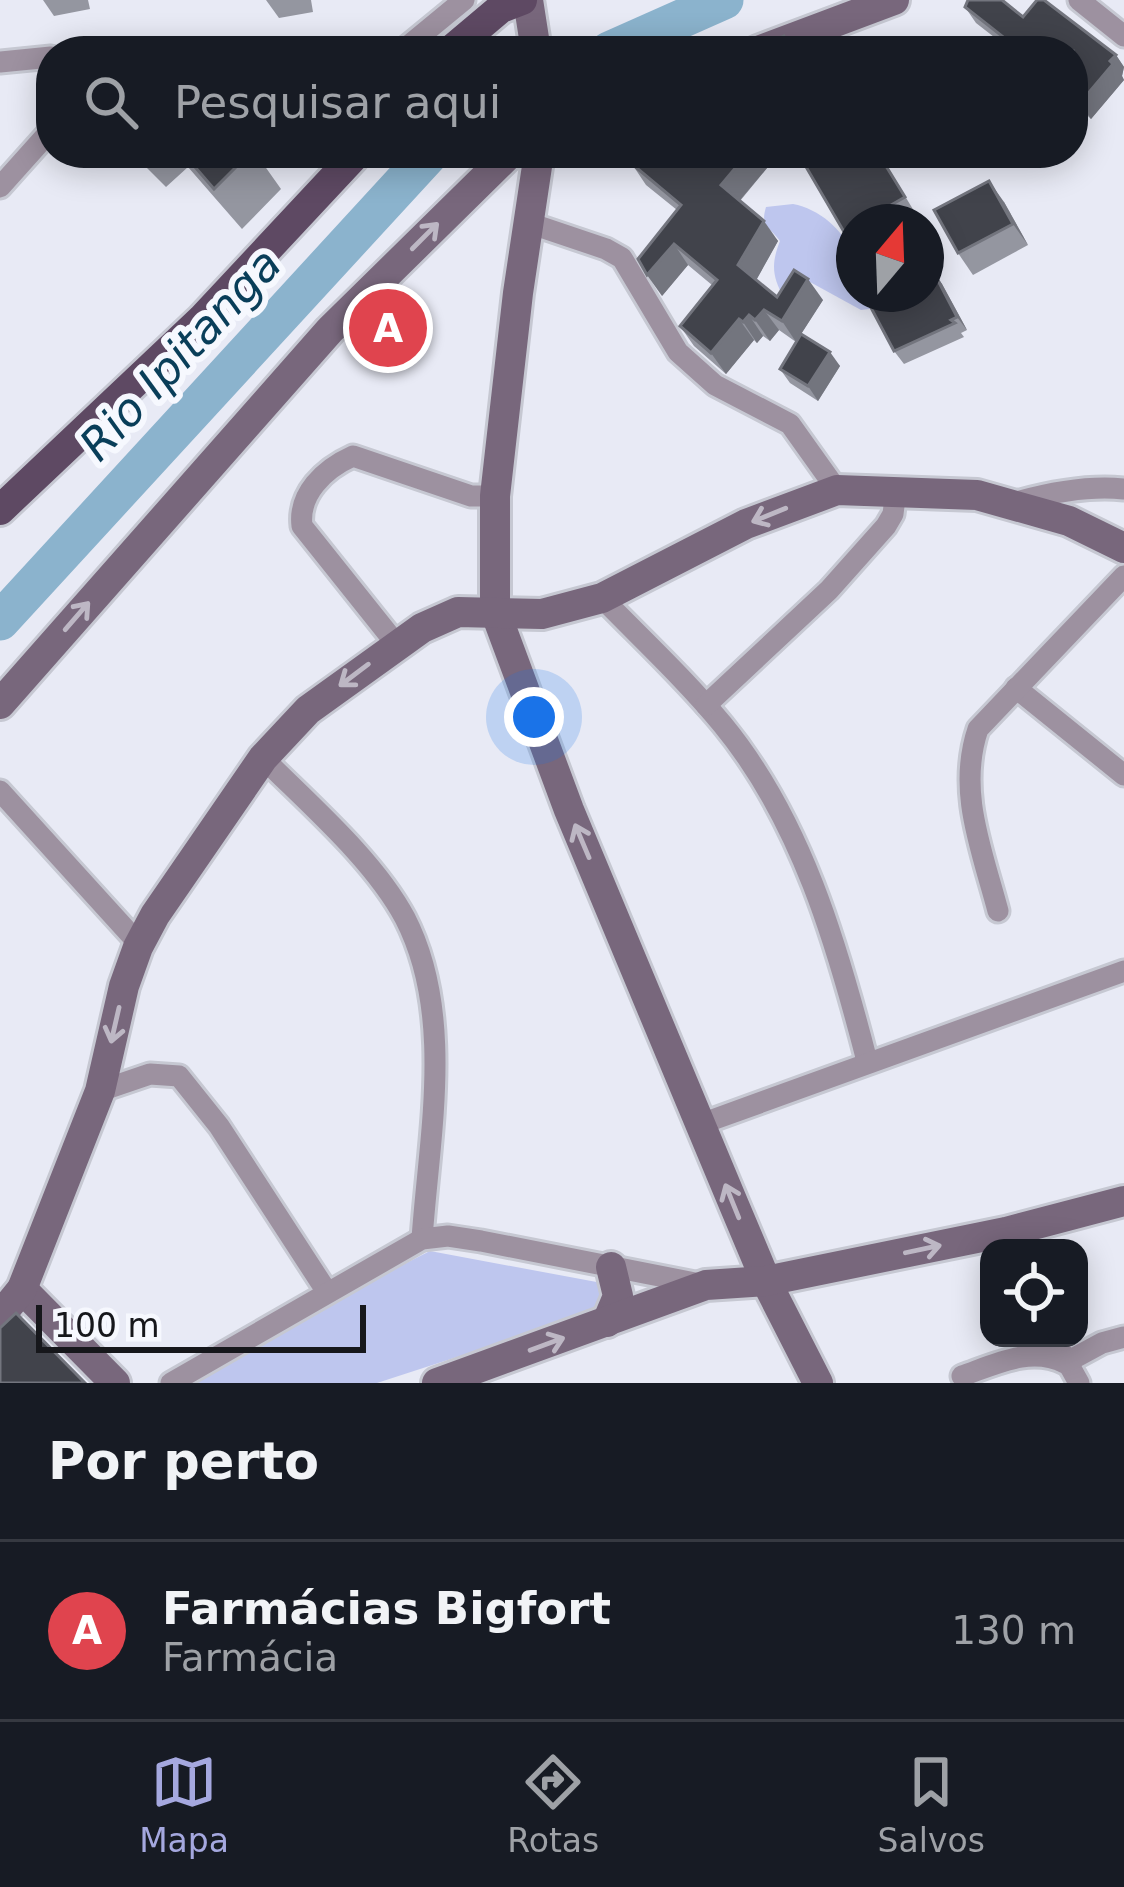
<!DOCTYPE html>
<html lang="pt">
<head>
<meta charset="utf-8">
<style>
  body { margin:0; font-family:"DejaVu Sans",sans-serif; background:#242831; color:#f1f3f6 }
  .controls { position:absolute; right:36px; bottom:36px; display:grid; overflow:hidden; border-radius:24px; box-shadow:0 6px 30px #0003 }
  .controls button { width:108px; height:108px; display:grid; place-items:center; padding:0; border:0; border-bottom:3px solid #363941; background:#171b24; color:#f1f3f6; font:60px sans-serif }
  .compass { position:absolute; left:836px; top:204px; width:108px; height:108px; border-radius:50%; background:#171b24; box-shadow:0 6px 30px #0003; rotate:19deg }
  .scale { position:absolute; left:36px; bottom:30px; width:330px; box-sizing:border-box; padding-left:12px; border:6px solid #16171b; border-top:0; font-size:33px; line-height:42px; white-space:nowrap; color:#16171b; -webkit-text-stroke:9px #f6f8fe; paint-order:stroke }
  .you { position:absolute; left:534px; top:717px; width:42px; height:42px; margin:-30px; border:9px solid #fff; border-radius:50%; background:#1a73e8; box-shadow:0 0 0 18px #1a73e833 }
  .badge { display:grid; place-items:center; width:78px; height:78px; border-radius:50%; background:#a5a8df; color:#fff; font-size:39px; font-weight:700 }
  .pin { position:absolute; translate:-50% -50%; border:6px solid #fff; box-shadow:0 3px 12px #0006 }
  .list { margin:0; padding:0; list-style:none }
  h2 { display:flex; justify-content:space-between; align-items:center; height:156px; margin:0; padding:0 48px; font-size:51px }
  h2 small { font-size:39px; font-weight:400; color:#9ea1a6 }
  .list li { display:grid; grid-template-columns:78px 1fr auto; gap:36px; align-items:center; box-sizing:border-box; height:180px; padding:0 48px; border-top:3px solid #363941 }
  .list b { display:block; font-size:45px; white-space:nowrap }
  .list p { margin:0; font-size:39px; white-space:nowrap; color:#9ea1a6 }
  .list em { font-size:39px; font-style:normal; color:#9ea1a6 }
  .icon { flex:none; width:66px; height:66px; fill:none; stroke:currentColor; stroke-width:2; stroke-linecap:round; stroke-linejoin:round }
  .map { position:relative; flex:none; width:1124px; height:1383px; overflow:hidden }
  .search { position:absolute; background:#171b24; box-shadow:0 6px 30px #0003; left:36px; right:36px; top:36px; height:132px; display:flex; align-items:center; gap:30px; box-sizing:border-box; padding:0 42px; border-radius:48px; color:#9ea1a6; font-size:45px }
  .sheet { height:336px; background:#171b24 }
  nav { display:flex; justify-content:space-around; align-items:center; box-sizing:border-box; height:168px; border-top:3px solid #363941; background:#171b24; font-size:33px; color:#9ea1a6 }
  nav a { display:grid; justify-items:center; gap:6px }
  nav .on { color:#a5a8df }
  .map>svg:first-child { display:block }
  .green { fill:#bec6ee }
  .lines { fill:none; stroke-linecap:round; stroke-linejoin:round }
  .river { stroke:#8bb3cd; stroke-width:39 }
  .street-casing { stroke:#c6c8d2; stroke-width:27 }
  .secondary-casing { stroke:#c6c8d2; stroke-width:36 }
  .primary-casing { stroke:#c6c8d2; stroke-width:36 }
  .street { stroke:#9d91a0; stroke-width:21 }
  .secondary { stroke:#78677c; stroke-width:30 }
  .primary { stroke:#5e4963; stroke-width:30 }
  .wall { fill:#9496a0 }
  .shaded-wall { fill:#73757e }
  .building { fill:#41434b; stroke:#73757e; stroke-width:3 }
  .oneway { stroke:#bdb7c4 }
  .labels { text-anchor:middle; stroke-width:12; stroke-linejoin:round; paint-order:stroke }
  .water-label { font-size:45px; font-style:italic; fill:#093e59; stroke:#f6f8fe }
</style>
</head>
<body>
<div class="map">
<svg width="1124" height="1383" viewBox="0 0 1124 1383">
  <rect width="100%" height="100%" fill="#e8eaf5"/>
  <g class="green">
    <path d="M793 204C819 209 843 229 852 254 857 265 854 282 854 294H877L880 304 877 308 861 310 810 282 798 296 784 298C772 276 771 264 780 241 769 226 760 227 766 207Z"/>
    <polygon points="430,1251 602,1283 607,1308 377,1383 170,1383"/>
  </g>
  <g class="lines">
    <g class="river">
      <polyline points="609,51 724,0"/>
      <polyline points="0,621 430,153"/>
    </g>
    <defs>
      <g id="street">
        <polyline points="1079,0 1124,36"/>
        <polyline points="104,51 167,51"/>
        <polyline points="402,51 464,0"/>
        <polyline points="0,62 51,57"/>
        <polyline points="0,187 51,130"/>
        <polyline points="529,223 606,249 622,258 678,352 715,385 790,424 837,490"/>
        <path d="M1013 503C1048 493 1087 485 1124 489"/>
        <path d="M602 598C643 640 686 680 723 725 801 820 837 944 867 1061"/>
        <path d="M397 645 302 526C298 494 324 469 353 456L471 496H495"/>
        <polyline points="1016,688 1124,775"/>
        <polyline points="706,705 829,590 886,526 893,514 896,490"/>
        <path d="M263 758C310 805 374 860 405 918 455 1015 429 1136 422 1239"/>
        <polyline points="0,791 139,944"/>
        <path d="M998 911C982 850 957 791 978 729L1124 576"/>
        <polyline points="100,1091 150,1074 179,1076 219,1126 327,1292"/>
        <polyline points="701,1124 1124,971"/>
        <polyline points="1054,1338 1079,1383"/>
        <path d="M962 1376C996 1364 1031 1346 1065 1363L1102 1343 1124 1337"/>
        <polyline points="171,1383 422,1239 448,1236 481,1241 700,1284"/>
      </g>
      <g id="secondary">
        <polyline points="528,0 536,51"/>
        <polyline points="758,51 894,0"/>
        <polyline points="539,153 518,293 495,496 495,611 569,810 734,1205 766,1281 818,1383"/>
        <polyline points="0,704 330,330 510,153"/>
        <polyline points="22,1289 115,1383"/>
        <polyline points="0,1316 22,1289 100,1091 124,986 138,947 155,915 263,758 308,710 422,628 458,612 542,614 602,598 746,524 837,490 977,495 1069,521 1124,548"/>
        <polyline points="607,1322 618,1296 611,1267"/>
        <polyline points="437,1383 706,1285 766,1281 1006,1232 1124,1201"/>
      </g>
      <g id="primary">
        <polyline points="450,51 501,8 522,0"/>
        <polyline points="0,510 202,319 357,153"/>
      </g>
    </defs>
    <use href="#street" class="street-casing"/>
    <use href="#secondary" class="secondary-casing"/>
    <use href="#primary" class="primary-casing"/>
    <use href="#street" class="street"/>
    <use href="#secondary" class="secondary"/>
    <use href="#primary" class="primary"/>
  </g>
  <g class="wall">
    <polygon points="43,0 88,0 90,9 54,16"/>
    <polygon points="266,0 311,0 313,12 279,18"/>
    <polygon points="969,1 1023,17 1116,55 1124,67 1122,76 1124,80 1091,119 1073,102 1073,51 1012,51 976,23 965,7"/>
    <polygon points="132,153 260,153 267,162 264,165 281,189 242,229 188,167 166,187"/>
    <polygon points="798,153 879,153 914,211 900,218"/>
    <polygon points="772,162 740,201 778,241 756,280 777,297 823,300 801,334 840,366 818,401 790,383 780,369 796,342 779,330 770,341 763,336 757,343 754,340 726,374 694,346 680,326 712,285 688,265 662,296 677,210 646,185 632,164"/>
    <polygon points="1004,202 1028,245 973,275 958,253"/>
    <polygon points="926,270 928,273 933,271 942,284 967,330 961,333 964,337 904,364 894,351 926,294"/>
  </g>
  <g class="shaded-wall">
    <polygon points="1116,55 1124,67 1122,76 1124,80 1091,119 1080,103"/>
    <polygon points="748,153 765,153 772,162 735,206 721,185"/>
    <polygon points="989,181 1004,202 1028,245 1013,224"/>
    <polygon points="764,221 778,241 753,286 738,265"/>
    <polygon points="674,244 688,265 662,296 647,275"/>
    <polygon points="933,271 942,284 967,330 957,317"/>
    <polygon points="808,279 823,300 796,342 782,321"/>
    <polygon points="764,310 779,330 770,341 755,320"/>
    <polygon points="749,315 763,336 757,343 743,322"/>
    <polygon points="739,319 754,340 726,374 711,353"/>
    <polygon points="830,352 840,366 818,401 808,386"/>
  </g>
  <g class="building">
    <polygon points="968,0 1002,0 1023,17 1037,0 1044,0 1116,55 1110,61 1113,64 1080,103 1073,97 1073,51 1021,51 965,7"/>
    <polygon points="784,36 790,51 749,51"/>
    <polygon points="183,153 250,153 214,189"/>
    <polygon points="641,153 748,153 721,185 764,221 738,265 777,297 794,270 808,279 782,321 764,310 755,320 749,315 743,322 739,319 711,353 680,326 717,280 674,244 647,275 638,259 681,205 632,164"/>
    <polygon points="798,153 878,153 905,197 891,205 899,222 854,222 854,249"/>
    <polygon points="989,181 1013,224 958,253 934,210"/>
    <polygon points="933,271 957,317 951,320 955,323 894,351 869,304 889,294 926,294 926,274"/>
    <polygon points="801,334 830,352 808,386 780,369"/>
    <polygon points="16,1313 85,1383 0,1383 0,1328"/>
  </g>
  <defs><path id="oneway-shaft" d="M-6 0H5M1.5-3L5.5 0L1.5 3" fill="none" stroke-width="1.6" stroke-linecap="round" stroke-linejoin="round" transform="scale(3)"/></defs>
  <g class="oneway">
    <use href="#oneway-shaft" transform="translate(425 236) rotate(-45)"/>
    <use href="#oneway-shaft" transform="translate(769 515) rotate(158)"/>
    <use href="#oneway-shaft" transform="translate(77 616) rotate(-49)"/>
    <use href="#oneway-shaft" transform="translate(354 675) rotate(143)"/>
    <use href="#oneway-shaft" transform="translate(582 841) rotate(-113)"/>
    <use href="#oneway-shaft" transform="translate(115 1025) rotate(103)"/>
    <use href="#oneway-shaft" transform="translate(732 1201) rotate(-112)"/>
    <use href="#oneway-shaft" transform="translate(923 1249) rotate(-12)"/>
    <use href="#oneway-shaft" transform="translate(547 1344) rotate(-20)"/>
  </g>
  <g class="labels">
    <g class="water-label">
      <text transform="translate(180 354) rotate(-47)" y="16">Rio Ipitanga</text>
    </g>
  </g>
</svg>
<div class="controls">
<button><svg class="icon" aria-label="locate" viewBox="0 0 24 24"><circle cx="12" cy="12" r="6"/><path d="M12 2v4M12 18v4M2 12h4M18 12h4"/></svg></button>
</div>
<svg class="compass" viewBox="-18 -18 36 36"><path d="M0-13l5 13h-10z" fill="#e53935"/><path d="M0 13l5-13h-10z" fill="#9ea1a6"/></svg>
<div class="scale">100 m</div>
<div class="you"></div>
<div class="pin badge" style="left:388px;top:328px;background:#e0444e">A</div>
<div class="search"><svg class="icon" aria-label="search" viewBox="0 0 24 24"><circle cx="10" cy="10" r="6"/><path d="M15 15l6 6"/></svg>Pesquisar aqui</div>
</div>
<section class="sheet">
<h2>Por perto<small></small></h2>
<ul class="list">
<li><span class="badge" style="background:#e0444e">A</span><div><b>Farmácias Bigfort</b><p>Farmácia</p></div><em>130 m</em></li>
</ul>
</section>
<nav>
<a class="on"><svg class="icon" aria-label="map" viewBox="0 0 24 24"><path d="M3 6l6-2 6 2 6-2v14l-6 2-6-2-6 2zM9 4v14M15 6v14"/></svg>Mapa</a>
<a><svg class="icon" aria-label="directions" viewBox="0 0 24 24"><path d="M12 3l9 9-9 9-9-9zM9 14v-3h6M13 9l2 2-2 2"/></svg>Rotas</a>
<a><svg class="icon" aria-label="saved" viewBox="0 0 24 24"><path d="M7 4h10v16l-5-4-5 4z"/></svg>Salvos</a>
</nav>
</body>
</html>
